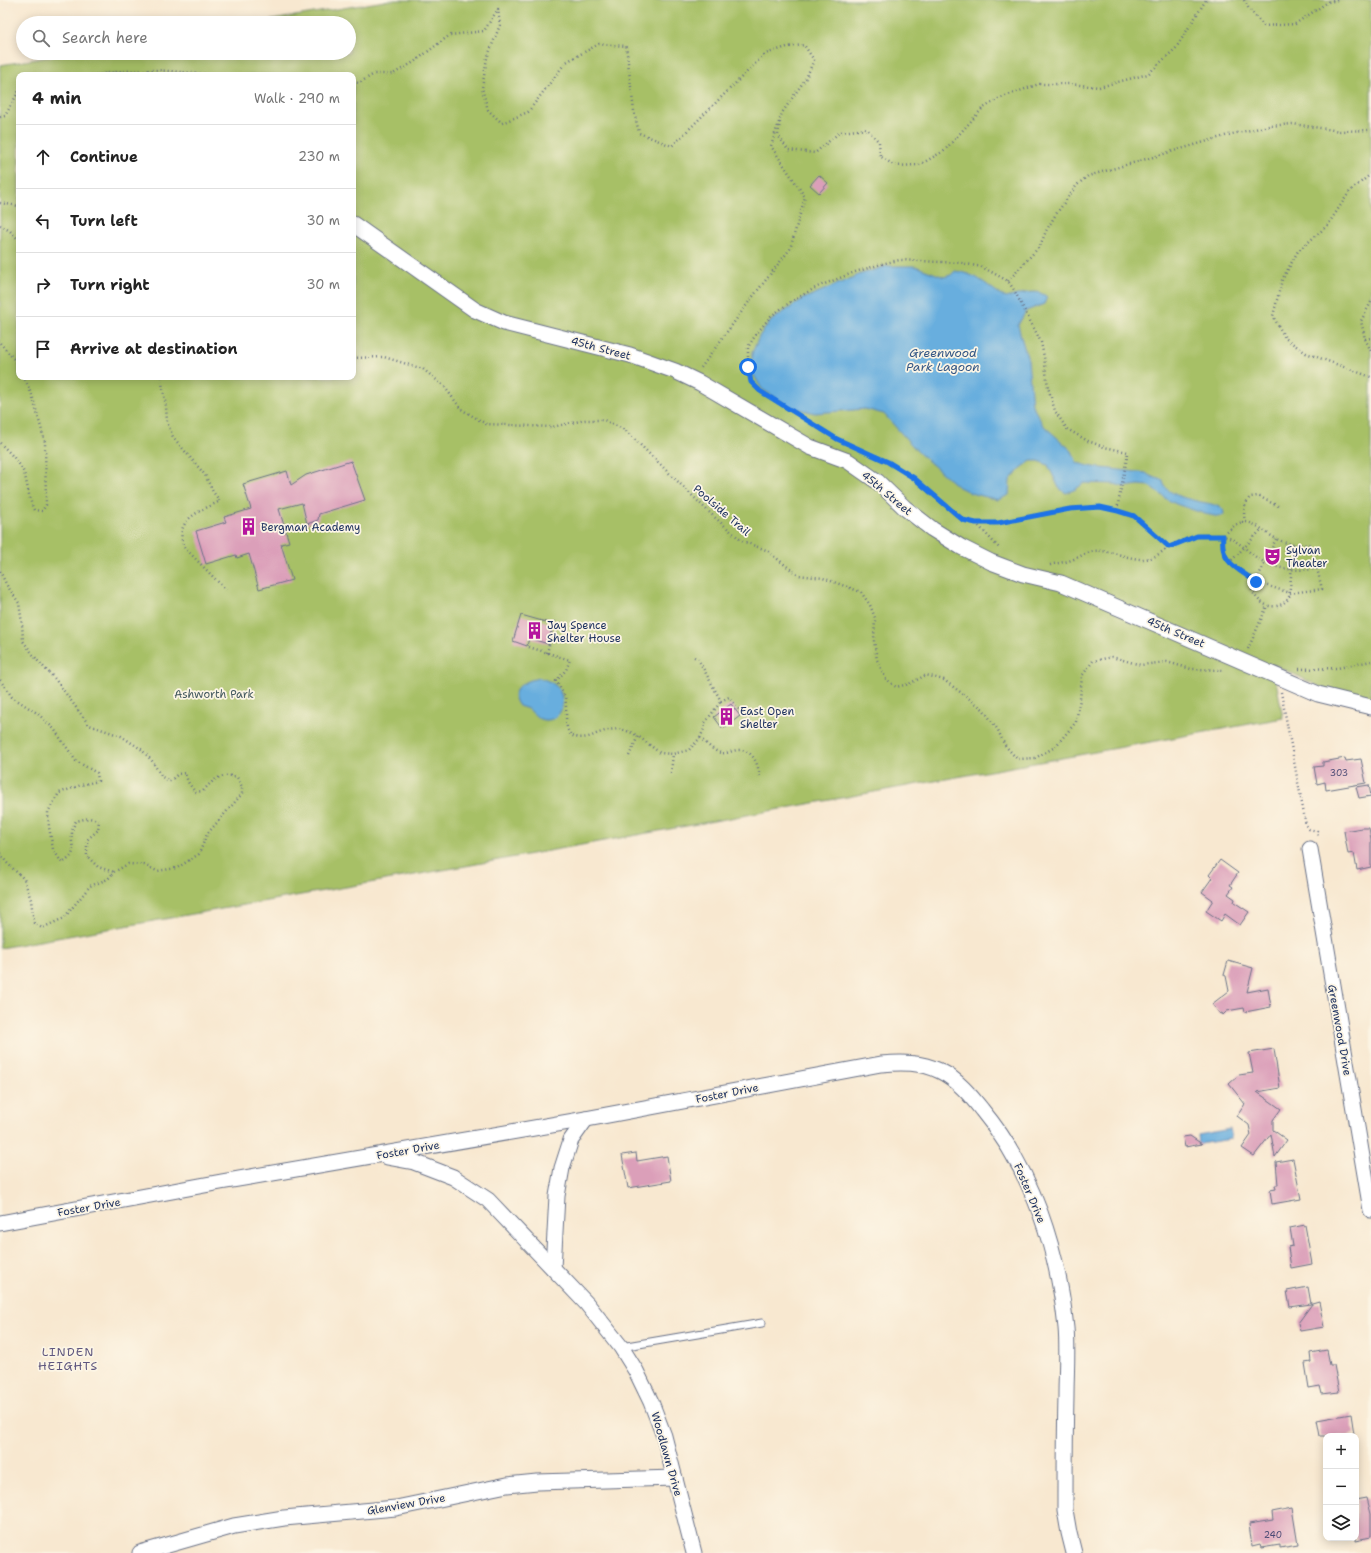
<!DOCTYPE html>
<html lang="en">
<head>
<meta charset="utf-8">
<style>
  body { margin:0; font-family:"Shantell Sans",sans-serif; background:#f6f6f6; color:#222 }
  .controls { position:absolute; right:12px; bottom:12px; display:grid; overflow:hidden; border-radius:8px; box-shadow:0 2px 10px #0003 }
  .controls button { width:36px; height:36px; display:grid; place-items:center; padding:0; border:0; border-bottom:1px solid #e0e0e0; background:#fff; color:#222; font:20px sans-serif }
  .stop { position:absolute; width:12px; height:12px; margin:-9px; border:3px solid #1a73e8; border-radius:50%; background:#fff }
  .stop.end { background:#1a73e8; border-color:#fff; box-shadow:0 1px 4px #0008 }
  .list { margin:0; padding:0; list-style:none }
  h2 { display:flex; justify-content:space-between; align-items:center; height:52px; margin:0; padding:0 16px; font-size:17px }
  h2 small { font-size:13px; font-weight:400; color:#767676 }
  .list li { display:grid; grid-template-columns:26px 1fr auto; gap:12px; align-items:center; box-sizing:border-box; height:64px; padding:0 16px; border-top:1px solid #e0e0e0 }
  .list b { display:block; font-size:15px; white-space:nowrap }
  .list em { font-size:13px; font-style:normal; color:#767676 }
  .icon { flex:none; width:22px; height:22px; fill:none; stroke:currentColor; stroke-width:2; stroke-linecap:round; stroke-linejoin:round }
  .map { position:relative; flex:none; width:1371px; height:1553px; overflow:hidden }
  .search { position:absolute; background:#fff; box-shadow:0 2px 10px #0003; left:16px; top:16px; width:340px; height:44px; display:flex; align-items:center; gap:10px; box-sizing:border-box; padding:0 14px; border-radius:22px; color:#767676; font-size:15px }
  .panel { position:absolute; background:#fff; box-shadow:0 2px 10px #0003; left:16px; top:72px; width:340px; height:308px; border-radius:8px }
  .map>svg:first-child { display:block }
  .green { fill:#a7c066; stroke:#617862; fill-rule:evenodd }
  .water { fill:#68aede; stroke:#426e9e }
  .building { fill:#db9fb9 }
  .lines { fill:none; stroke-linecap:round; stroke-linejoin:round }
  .lane-casing { stroke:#687086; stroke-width:9 }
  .street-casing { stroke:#687086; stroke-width:17 }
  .path { stroke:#687086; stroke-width:2.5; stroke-dasharray:1 3; stroke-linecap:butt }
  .lane { stroke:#fff; stroke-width:7 }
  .street { stroke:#fff; stroke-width:15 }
  .route { stroke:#1a73e8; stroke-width:5 }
  .labels { text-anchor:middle; stroke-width:3.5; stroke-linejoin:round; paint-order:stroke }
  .number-label { font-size:9px; fill:#4b4b75 }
  .street-label { font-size:11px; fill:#1b2f5e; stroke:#fcf5e5 }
  .poi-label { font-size:11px; fill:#1b2f5e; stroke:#fcf5e5; text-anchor:start }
  .park-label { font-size:11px; fill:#455a60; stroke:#fcf5e5 }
  .water-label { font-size:12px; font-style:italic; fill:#325584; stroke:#fcf5e5 }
  .neighbourhood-label { font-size:12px; letter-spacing:1px; fill:#5e567e; stroke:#fcf5e5 }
</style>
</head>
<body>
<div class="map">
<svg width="1371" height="1553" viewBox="0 0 1371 1553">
  <rect width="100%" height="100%" fill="#fcf5e5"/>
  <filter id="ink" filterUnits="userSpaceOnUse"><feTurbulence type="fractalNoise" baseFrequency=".025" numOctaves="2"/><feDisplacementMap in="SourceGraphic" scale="8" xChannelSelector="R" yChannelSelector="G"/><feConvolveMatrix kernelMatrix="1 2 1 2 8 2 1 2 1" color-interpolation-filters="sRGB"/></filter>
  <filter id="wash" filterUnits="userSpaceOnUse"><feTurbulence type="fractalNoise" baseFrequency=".012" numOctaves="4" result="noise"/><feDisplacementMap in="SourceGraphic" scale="16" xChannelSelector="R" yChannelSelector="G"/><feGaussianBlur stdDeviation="0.9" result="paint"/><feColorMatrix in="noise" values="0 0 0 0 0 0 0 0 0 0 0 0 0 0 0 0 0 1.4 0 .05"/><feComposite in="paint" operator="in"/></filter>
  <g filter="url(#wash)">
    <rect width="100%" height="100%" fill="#f8e8d0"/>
    <path class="green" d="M391 0H1371V699L1324 689 1273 664 1283 718 460 867 0 948V65L73 53H349V23H254ZM19 75H353V377H19Z"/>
    <g class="water">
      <path d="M887 266H915L944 277 951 275 955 271C980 275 985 285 1006 298 1020 295 1036 287 1047 297L1044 304 1026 311 1018 325 1021 337 1028 360 1032 405 1043 425 1072 451 1077 463 1093 467 1146 473C1153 479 1157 477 1163 481 1165 497 1198 501 1211 504 1215 505 1219 507 1223 509L1224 514 1220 517 1205 514 1176 504 1168 500 1150 486 1139 485 1124 487 1115 484 1084 483 1076 489 1066 493 1059 488 1048 465 1039 461H1031L1020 469 1010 480 1009 495 998 500 971 493 957 486 919 453 884 414 865 409 815 413 791 407 762 389 752 372V353L760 335 772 320 803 299 861 274Z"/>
      <path d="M540 678C546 680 552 682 556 686 568 698 563 722 544 720 537 719 534 713 528 709 525 708 522 707 519 706 506 689 526 680 540 678Z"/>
      <polygon points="1230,1129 1231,1139 1199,1144 1198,1135"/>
    </g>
    <g id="blocks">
      <g class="building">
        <polygon points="819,175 828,183 819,193 810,185"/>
        <polygon points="351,461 365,500 319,514 318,520 307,524 302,503 279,509 289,542 281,544 292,580 259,589 249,554 237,558 236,555 206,564 196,531 226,522 224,517 251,509 243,484 287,471 291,485 306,475"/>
        <polygon points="521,615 553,624 548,644 529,638 527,646 513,641"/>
        <polygon points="731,704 740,716 723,729 714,717"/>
        <polygon points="1345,758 1346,761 1361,759 1366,783 1326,790 1325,782 1317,784 1314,767 1323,766 1323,762"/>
        <polygon points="1369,785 1371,796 1359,798 1356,787"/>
        <polygon points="1362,828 1369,828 1371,839 1371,867 1357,870 1354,853 1348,854 1344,831"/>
        <polygon points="1220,860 1238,873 1230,885 1233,887 1228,894 1235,899 1234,902 1249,912 1240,925 1225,914 1221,921 1206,911 1213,900 1202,892 1212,878 1209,875"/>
        <polygon points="1228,961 1253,968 1247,992 1268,988 1271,1007 1245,1012 1244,1008 1227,1011 1223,1015 1222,1013 1220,1014 1212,1004 1229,991 1226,976 1224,975"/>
        <polygon points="1274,1049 1280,1088 1257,1092 1281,1109 1273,1120 1273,1130 1287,1140 1275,1157 1271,1134 1254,1156 1242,1148 1251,1135 1249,1125 1237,1116 1245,1104 1229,1084 1239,1075 1253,1073 1249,1053"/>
        <polygon points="1190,1136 1202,1144 1185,1147 1183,1137"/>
        <polygon points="636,1153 637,1161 667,1156 671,1181 628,1188 622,1155"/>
        <polygon points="1293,1159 1301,1199 1272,1204 1270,1190 1276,1189 1275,1185 1278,1185 1276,1162"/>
        <polygon points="1305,1225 1312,1264 1291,1268 1288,1247 1293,1246 1290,1228"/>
        <polygon points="1308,1287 1311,1304 1290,1307 1287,1291"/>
        <polygon points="1319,1302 1324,1327 1300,1331 1298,1323 1312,1304"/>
        <polygon points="1327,1350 1330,1365 1334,1365 1339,1392 1322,1394 1320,1386 1309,1388 1305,1363 1311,1362 1310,1353"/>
        <polygon points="1351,1414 1354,1434 1350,1435 1351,1436 1320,1436 1317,1420"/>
        <polygon points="1367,1498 1371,1514 1371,1537 1356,1540 1356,1500"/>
        <polygon points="1292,1508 1298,1545 1280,1548 1280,1545 1261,1548 1260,1545 1252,1547 1249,1524 1273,1520 1272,1512"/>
      </g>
    </g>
  </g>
  <g filter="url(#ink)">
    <use href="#blocks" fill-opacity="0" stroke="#687086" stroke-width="1"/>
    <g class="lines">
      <defs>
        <polyline id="lane" points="621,1347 762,1323"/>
        <g id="street">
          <polyline points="353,224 475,310 504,323 630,355 675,371 700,383 810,447 848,461 878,482 905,508 932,529 961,547 991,562 1023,574 1061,583 1318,694 1371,707"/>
          <polyline points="1310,849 1371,1210"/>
          <polyline points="387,1157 414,1162 453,1177 488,1200 587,1304 621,1347 636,1371 651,1402 664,1436 694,1553"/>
          <path d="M0 1223 221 1182 586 1119 881 1064C902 1062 921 1062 940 1071 957 1079 971 1096 982 1110 1033 1171 1058 1250 1066 1328 1068 1350 1066 1374 1066 1397 1065 1435 1065 1472 1065 1510L1069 1533 1074 1553"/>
          <polyline points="553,1268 557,1196 562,1168 571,1140 586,1119"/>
          <polyline points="140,1553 234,1526 284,1518 396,1508 507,1485 537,1482 675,1478"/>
        </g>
      </defs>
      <use href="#lane" class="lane-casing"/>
      <use href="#street" class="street-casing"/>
      <g class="path">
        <polyline points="1244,0 1249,9 1264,26 1295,24 1328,2 1338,0"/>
        <polyline points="96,75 123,71 156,70 218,75"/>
        <polyline points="353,82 359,83 374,74 393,74 414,62 450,35 484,31 498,9 500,25 487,58 482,88 488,110 502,123 528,112 566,62 599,44 626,46 634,111 639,133 672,146 765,54 787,47 804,45 814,60 806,78 782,113 771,146 805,197 790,249 751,299 700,369"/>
        <polyline points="0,117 5,116 19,91"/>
        <polyline points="780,122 778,135 788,150 815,153 840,132 867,129 879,142 880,156 895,166 919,165 944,151 982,109 1000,98 1039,84 1070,84 1099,87 1148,74 1176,48 1206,0"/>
        <polyline points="1371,174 1350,191 1327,226 1298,251 1282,280 1273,316 1285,338 1306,353 1371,377"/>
        <polyline points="0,203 19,206"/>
        <polyline points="0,225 10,231 19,240"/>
        <polyline points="1008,281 1040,246 1046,231 1056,214 1077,185 1088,176 1232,134 1269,126 1293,124 1340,131 1371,130"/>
        <polyline points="1371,302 1361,321 1365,339 1371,351"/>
        <polyline points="1365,339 1371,338"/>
        <polyline points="0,343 19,365"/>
        <polyline points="353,358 384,357 423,369 444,386 461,409 486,424 552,427 585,420 604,420 625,430 711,514 742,541 766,550 798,575 823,578 861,592 870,605 875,618 874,641 877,660 886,679 896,687 909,684 926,675 944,680 983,709 998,730 1004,744 1017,759 1035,758 1055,747 1076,722 1080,699 1082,676 1093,661 1112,657 1141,665 1167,662 1191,669 1223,670"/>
        <path d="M161 377 166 406 167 422 173 437 205 475 213 492 220 501C201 511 173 519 184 547L226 590"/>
        <path d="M0 443C9 452 21 463 25 476 28 488 29 499 34 510L42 511 46 505 45 442 32 395 24 377"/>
        <polyline points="1117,510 1128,452 1104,447 1088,441 1067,429 1055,411 1048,387 1044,357 1041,342 1014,290 1008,281 982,267 961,263 900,260 885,263 855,272 817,287 792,301 771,316 757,333 748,347 748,367 751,382 760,391 837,439 888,462 913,478 963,520 976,523 998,523 1070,509 1100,507 1118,511 1134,516 1169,547"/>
        <path d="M1242 522C1257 521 1266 535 1279 540 1289 545 1300 545 1311 544L1322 589 1290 593 1256 582 1229 563 1222 548 1223 536 1235 525Z"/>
        <path d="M1245 522C1243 512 1244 505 1250 497L1258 496 1278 506"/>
        <polyline points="976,523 1000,549"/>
        <path d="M1276 539 1252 590C1259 606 1276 613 1289 598L1294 544"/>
        <polyline points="1229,563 1262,529"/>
        <path d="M1050 565C1056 563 1062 563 1068 561 1076 559 1085 553 1093 551 1111 549 1128 560 1145 559 1155 558 1160 553 1169 547 1184 537 1204 534 1222 536 1240 539 1250 556 1266 563 1284 571 1298 570 1317 569"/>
        <path d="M0 571 6 584 19 603 22 623 23 641 38 661 55 679 89 725 121 736 141 749 152 761 162 777 170 781 178 774 185 773 188 782 195 792 203 791C214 779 220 773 237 777L242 787V794L207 834 199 854 177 868 157 871 144 865 128 864 114 872 108 879 90 886 64 918 42 928 34 923 31 900 24 879 6 862 0 853"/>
        <path d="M529 647 570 660 566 670 556 681C559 686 563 691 565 697 569 714 558 743 588 737 593 736 597 733 602 732 615 727 626 729 638 736"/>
        <polyline points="1248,649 1267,606"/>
        <polyline points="547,653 555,621"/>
        <polyline points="694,657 698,659 721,701 729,697 740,711"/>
        <polyline points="1299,669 1338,668 1371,661"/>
        <path d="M0 680 12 697 37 713 54 729 76 761 97 773 98 781 81 785 59 793 48 812 49 827 53 849 62 863C80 853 70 848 72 833 72 829 74 825 76 821L89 818 99 820 98 830 87 840V856L98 867 114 872"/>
        <polyline points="1281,692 1306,825 1309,829 1317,831 1318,837"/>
        <path d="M700 738C706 743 713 751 721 753 727 754 733 750 739 750 754 750 758 765 760 777"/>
        <polyline points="629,756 638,736 660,753 673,754"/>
        <polyline points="671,773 673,754 689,750 700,738 704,729 705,723 721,701"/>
      </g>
      <use href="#lane" class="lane"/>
      <use href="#street" class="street"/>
    </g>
  </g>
  <g class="lines" filter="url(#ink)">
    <path class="route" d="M748 367 751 382 760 391 837 439 888 462 914 478 963 520 976 523H998L1070 509 1100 507 1118 511 1134 516 1169 547 1197 536H1223C1220 563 1237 568 1256 582"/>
  </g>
  <defs>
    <symbol id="building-bare" viewBox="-9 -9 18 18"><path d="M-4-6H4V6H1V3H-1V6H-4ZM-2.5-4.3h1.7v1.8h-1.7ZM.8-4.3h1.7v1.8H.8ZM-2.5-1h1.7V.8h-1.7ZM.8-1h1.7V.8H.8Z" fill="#b5179e" stroke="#fcf5e5" stroke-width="2.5" paint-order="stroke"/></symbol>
    <symbol id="theatre-bare" viewBox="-9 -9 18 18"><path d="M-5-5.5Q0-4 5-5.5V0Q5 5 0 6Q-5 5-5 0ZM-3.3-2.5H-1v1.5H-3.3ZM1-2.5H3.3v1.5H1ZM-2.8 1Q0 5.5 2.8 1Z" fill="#b5179e" stroke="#fcf5e5" stroke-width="2.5" paint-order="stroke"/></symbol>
  </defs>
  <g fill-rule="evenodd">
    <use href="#building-bare" x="236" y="514" width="25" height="25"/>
    <use href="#theatre-bare" x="1260" y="544" width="25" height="25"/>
    <use href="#building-bare" x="522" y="618" width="25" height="25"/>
    <use href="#building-bare" x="714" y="704" width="25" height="25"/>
  </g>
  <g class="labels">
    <g class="number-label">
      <text x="1339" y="776">303</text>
      <text x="1273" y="1538">240</text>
    </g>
    <g class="street-label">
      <text transform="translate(601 348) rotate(15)" y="4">45th Street</text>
      <text transform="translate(887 493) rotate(40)" y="4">45th Street</text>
      <text transform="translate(722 510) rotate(41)" y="4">Poolside Trail</text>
      <text transform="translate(1176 632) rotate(23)" y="4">45th Street</text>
      <text transform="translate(1340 1030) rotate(80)" y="4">Greenwood Drive</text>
      <text transform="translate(727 1093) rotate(-11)" y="4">Foster Drive</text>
      <text transform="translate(408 1150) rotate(-10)" y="4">Foster Drive</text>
      <text transform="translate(1030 1193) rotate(67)" y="4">Foster Drive</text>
      <text transform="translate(89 1207) rotate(-10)" y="4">Foster Drive</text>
      <text transform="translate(667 1454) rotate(74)" y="4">Woodlawn Drive</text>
      <text transform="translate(406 1504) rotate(-10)" y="4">Glenview Drive</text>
    </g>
    <g class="poi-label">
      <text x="261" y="531">Bergman Academy</text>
      <text x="1286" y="554">Sylvan<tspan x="1286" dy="13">Theater</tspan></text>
      <text x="547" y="629">Jay Spence<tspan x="547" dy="13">Shelter House</tspan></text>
      <text x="740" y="715">East Open<tspan x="740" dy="13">Shelter</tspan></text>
    </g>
    <g class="park-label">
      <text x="214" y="698">Ashworth Park</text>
    </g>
    <g class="water-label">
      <text x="943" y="357">Greenwood<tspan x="943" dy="14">Park Lagoon</tspan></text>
    </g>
    <g class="neighbourhood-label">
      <text x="68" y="1356">LINDEN<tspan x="68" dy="14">HEIGHTS</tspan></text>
    </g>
  </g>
</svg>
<div class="controls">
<button>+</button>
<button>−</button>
<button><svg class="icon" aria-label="layers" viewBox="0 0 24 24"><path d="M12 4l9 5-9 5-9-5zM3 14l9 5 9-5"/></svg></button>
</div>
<div class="stop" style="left:748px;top:367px"></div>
<div class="stop end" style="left:1256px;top:582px"></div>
<div class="search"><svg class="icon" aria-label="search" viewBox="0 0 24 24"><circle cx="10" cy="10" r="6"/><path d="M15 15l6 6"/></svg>Search here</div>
<section class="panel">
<h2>4 min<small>Walk · 290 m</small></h2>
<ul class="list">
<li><svg class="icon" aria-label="ahead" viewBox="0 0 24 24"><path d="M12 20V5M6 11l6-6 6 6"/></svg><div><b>Continue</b></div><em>230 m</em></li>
<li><svg class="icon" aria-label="left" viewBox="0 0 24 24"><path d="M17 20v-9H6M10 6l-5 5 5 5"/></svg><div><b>Turn left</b></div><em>30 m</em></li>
<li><svg class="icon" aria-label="right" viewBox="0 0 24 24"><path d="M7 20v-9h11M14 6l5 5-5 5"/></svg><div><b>Turn right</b></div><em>30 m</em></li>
<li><svg class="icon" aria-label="arrive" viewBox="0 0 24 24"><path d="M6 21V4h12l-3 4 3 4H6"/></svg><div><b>Arrive at destination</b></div></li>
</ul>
</section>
</div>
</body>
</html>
